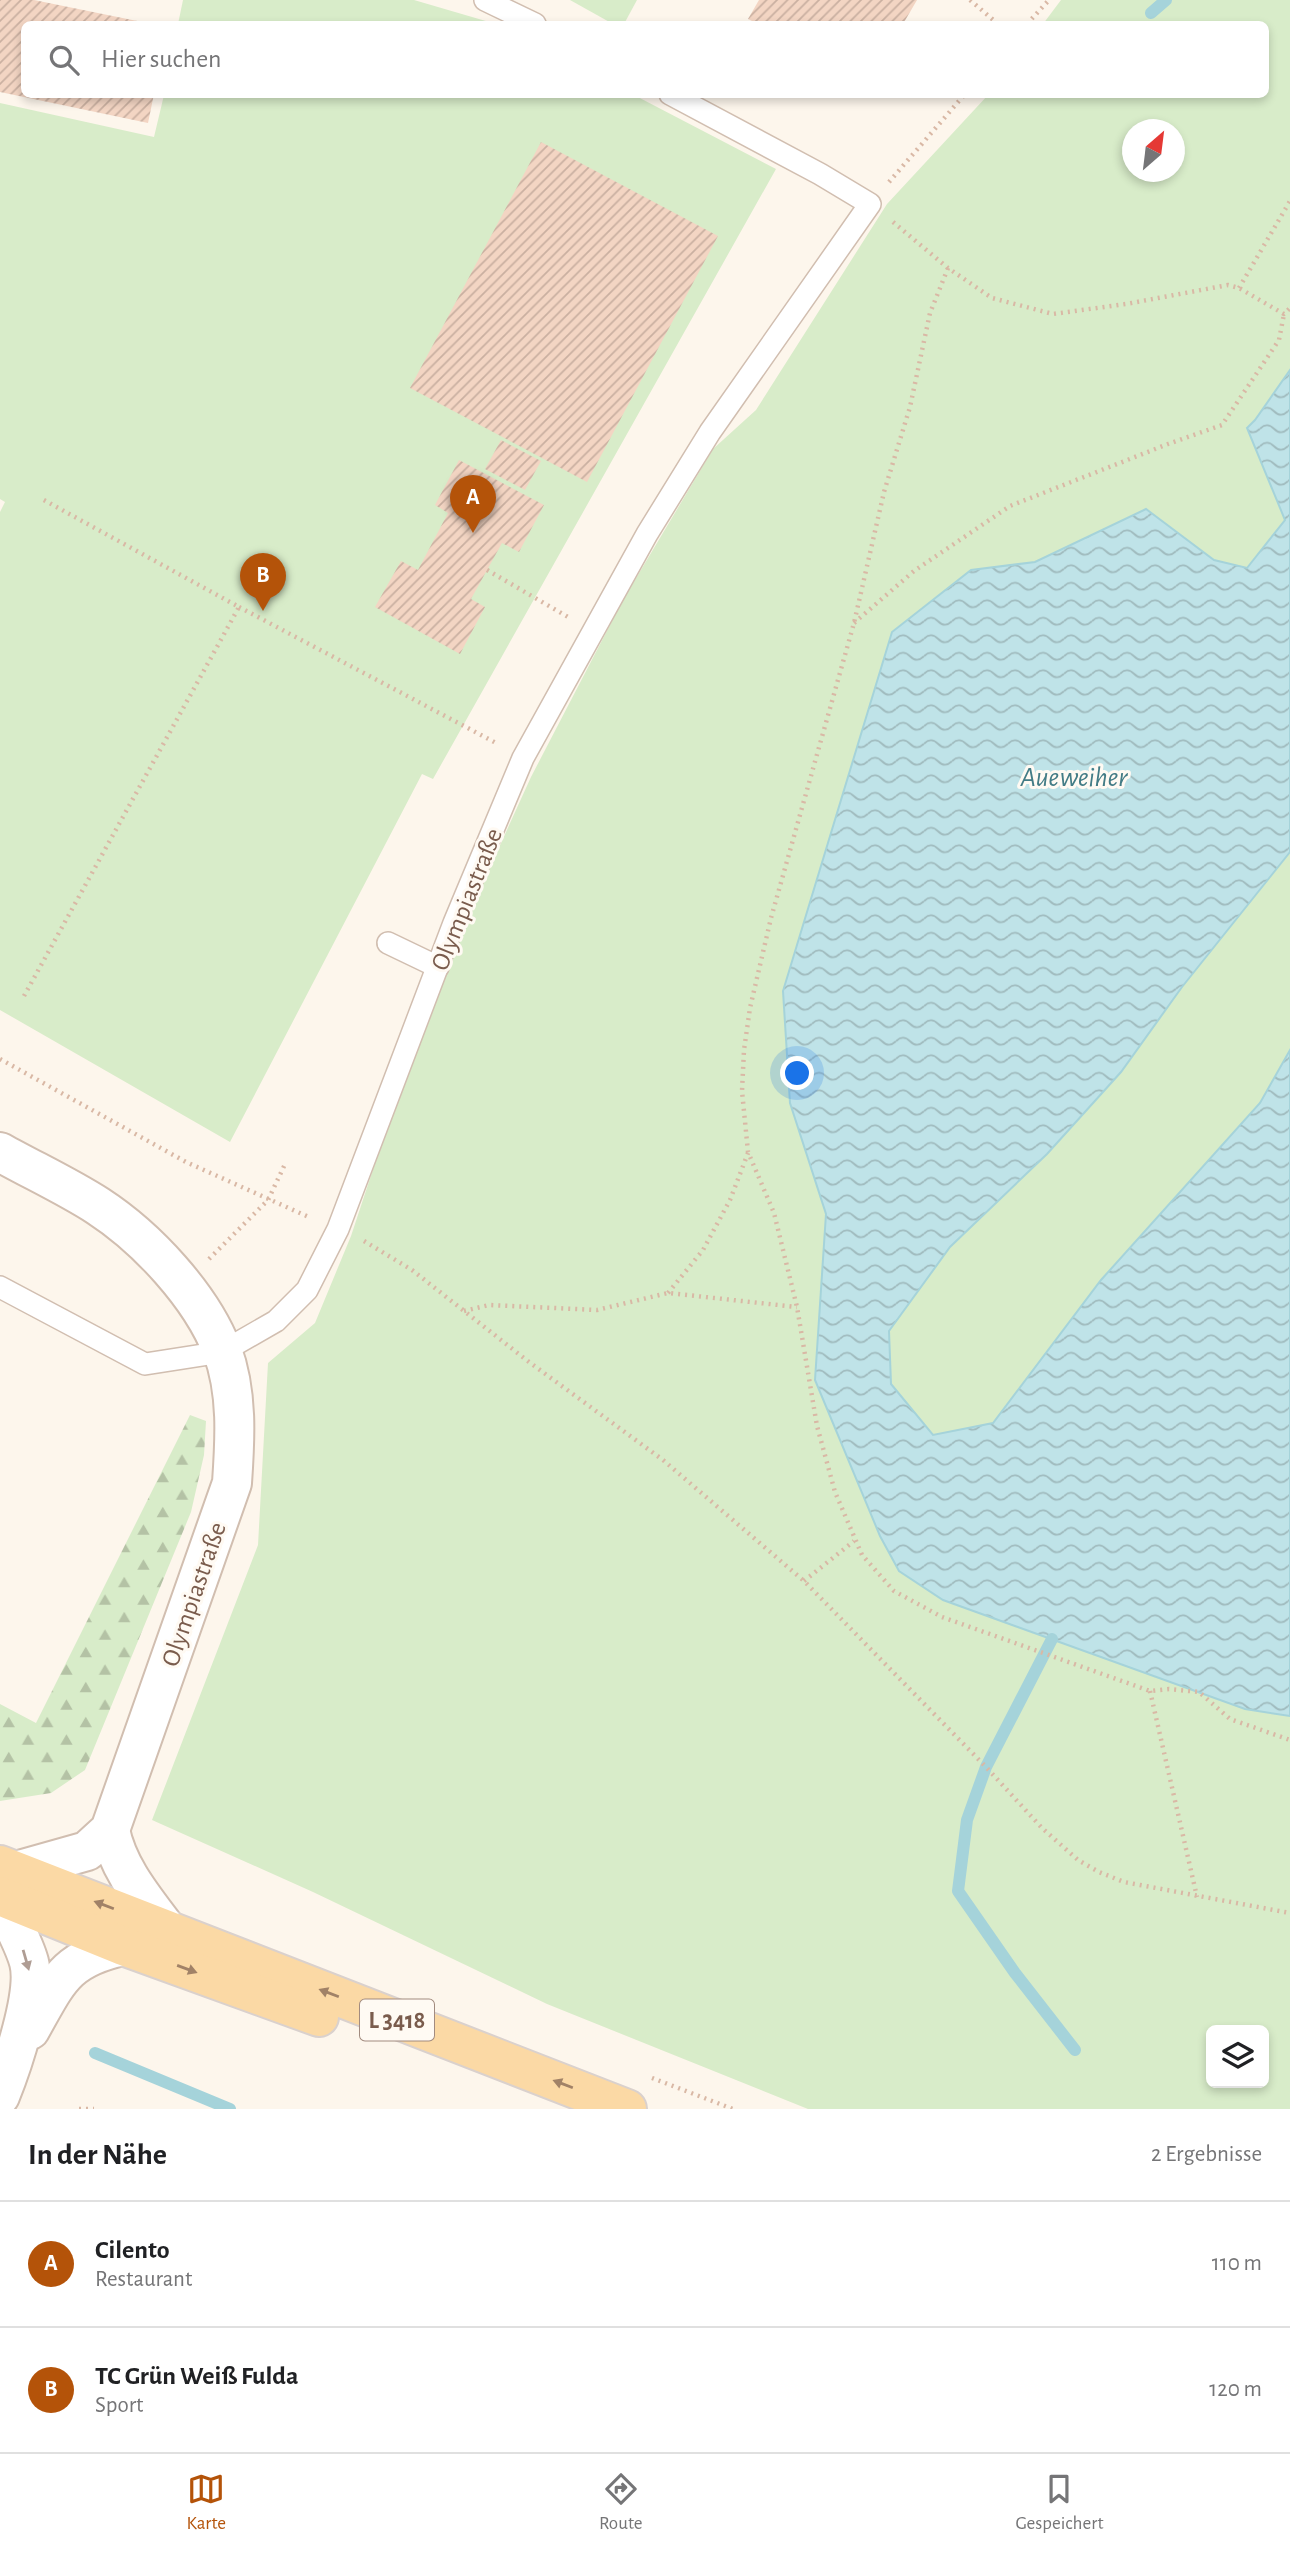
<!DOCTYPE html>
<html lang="de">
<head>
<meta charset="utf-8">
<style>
  body { margin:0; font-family:"Alegreya Sans",sans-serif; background:#f2f2f2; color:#202124 }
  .controls { position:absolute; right:21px; bottom:21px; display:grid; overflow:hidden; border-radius:10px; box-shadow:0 4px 10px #0003 }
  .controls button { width:63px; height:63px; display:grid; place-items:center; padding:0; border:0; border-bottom:2px solid #e0e0e0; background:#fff; color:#202124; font:35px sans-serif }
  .compass { position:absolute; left:1122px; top:119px; width:63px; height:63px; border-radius:50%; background:#fff; box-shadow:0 4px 10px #0003; rotate:28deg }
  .you { position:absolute; left:798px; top:1074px; width:24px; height:24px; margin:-18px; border:5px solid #fff; border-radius:50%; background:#1a73e8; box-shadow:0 0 0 10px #1a73e833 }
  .badge { display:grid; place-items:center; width:46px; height:46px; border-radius:50%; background:#b45309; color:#fff; font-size:23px; font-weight:700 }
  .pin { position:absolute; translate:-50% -58px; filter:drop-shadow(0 2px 4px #0008) }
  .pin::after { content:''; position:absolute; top:37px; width:24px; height:21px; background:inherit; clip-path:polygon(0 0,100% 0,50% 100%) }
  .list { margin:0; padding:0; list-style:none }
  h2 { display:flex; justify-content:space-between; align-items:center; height:91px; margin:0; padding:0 28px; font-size:30px }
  h2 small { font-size:23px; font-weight:400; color:#757577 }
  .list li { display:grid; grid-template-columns:46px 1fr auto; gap:21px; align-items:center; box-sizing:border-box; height:126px; padding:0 28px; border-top:2px solid #e0e0e0 }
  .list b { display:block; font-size:26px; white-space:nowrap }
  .list p { margin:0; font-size:23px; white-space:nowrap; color:#757577 }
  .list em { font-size:23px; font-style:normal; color:#757577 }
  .icon { flex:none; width:38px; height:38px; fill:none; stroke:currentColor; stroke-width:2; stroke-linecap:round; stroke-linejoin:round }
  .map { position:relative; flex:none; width:1290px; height:2109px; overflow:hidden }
  .search { position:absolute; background:#fff; box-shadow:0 4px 10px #0003; left:21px; right:21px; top:21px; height:77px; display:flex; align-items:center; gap:18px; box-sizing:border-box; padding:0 24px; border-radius:10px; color:#757577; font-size:26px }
  .sheet { height:343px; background:#fff }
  nav { display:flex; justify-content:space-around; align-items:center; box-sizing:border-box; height:98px; border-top:2px solid #e0e0e0; background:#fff; font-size:19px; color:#757577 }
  nav a { display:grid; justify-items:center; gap:4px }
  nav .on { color:#b45309 }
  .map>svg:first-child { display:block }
  .forest { fill:url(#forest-firs) }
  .park { fill:#d8ecc9; fill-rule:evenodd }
  .water { fill:url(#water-waves); stroke:#a5d3da; stroke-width:2 }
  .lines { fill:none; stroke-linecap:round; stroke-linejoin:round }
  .stream { stroke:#a5d3da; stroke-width:12 }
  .building { fill:url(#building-hatch) }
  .service-casing { stroke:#d1beb0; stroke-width:24 }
  .minor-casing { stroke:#d1beb0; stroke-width:42 }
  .primary-casing { stroke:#dad1cd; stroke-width:42 }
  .path { stroke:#d9b8a5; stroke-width:4.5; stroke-dasharray:2 5; stroke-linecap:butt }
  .service { stroke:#fff; stroke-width:21 }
  .minor { stroke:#fff; stroke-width:38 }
  .primary { stroke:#fbd9a5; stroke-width:38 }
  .oneway { fill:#a18267 }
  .oneway2 { fill:#af9d94 }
  .labels { text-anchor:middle; stroke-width:6; stroke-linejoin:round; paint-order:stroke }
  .shield { fill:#fffaf3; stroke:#a28b7f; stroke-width:2 }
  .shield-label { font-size:24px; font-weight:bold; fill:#7a5c4d }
  .street-label { font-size:26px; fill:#7a5c4d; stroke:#fffaf3 }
  .water-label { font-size:28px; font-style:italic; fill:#437c86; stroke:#fffaf3 }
</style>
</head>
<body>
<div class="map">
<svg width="1290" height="2109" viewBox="0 0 1290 2109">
  <defs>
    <pattern id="forest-firs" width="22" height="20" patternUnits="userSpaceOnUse" patternTransform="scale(1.75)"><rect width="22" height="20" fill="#d8ecc9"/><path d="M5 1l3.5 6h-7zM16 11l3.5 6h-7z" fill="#b4c2a5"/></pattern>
    <pattern id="water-waves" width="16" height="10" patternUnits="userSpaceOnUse" patternTransform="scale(1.75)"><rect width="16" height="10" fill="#bfe3e8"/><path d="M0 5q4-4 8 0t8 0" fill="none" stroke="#a0bbbe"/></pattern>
    <pattern id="building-hatch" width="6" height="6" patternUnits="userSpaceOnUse" patternTransform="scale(1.75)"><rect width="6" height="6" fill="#f3d5c3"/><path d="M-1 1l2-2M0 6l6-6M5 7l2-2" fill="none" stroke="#cab0a1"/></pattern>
  </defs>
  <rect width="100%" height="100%" fill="#fdf6ec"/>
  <polygon class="forest" points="190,1415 206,1421 204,1455 191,1512 85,1770 51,1793 0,1801 0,1704 36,1723"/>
  <g class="park">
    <polygon points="183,0 414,0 496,24 178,24"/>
    <polygon points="570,0 637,0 624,24 613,24"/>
    <path d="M1061 0H1290V2109H808L547 2004 313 1892 152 1820 258 1545 268 1363 315 1323 351 1236 395 1103 445 966 531 777 623 600 713 449 756 410 887 204 988 95 1266 94V24H1043ZM1132 130H1174V172H1132ZM1211 2030H1264V2083H1211Z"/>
    <polygon points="164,95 634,95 776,169 433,779 422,774 230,1142 0,1010 0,512 5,502 0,499 0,103 154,137"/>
  </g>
  <polygon class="water" points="1290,370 1290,852 1182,987 1121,1072 1047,1154 950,1247 889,1331 891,1384 933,1435 993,1423 1101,1280 1260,1103 1290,1050 1290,1716 1245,1709 943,1600 899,1571 880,1536 815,1380 826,1214 790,1103 783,991 892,632 971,570 1035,562 1146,509 1214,560 1247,568 1285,520 1247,428 1255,420"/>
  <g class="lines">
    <g class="stream">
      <polyline points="1151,13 1166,0"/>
      <polyline points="1052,1639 986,1767 967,1820 958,1891 1015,1973 1075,2050"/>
      <polyline points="95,2053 230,2109"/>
    </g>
  </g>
  <g class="building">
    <polygon points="0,0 34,0 147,23 24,24 24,94 154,94 148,123 0,92"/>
    <polygon points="759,0 917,0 903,24 758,24 748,19"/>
    <polygon points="541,142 718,236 587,482 410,388"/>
    <polygon points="501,440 541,461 525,490 485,469"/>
    <polygon points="459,460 544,505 519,552 502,543 471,599 485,607 460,654 375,607 401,561 418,570 448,513 435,505"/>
  </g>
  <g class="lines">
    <defs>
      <g id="service">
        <polyline points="485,0 535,24"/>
        <polyline points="388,943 438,967"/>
        <polyline points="0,1287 145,1364 222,1352 276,1321 307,1290 338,1229 454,923 523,758 647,534 710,432 870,204 820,174 670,94"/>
      </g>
      <g id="minor">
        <path d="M0 1152C32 1170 67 1186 98 1206 147 1238 201 1296 222 1350 238 1392 235 1440 232 1483L110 1830 87 1851 16 1871"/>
        <path d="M110 1830C118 1869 144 1899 167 1930"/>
        <path d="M30 2030C58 1981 64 1959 123 1946"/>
        <path d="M0 2096C12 2066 37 1993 29 1962 23 1940 9 1919 1 1897"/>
      </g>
      <g id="primary">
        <polyline points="0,1865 627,2109"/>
        <polyline points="0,1896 123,1946 319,2017"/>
      </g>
    </defs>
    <use href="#service" class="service-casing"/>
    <use href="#minor" class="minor-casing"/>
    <use href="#primary" class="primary-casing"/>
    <g class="path">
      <polyline points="970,0 998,24"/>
      <polyline points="1027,24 1049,0"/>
      <polyline points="889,182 965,94"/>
      <polyline points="893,222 948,268 992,298 1053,314 1126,304 1228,285 1239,288 1284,314 1290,308"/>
      <polyline points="948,268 930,313 910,407 884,492 854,623 771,918 750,1008 744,1050 742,1091 748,1152 774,1213 797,1307 817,1426 835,1492 862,1555 894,1591 942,1617 1150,1691 1169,1689 1199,1692 1230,1719 1290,1740"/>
      <polyline points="1239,288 1290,201"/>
      <polyline points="487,570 568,617"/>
      <polyline points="239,607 498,744"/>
      <polyline points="854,623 914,571 1010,506 1168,444 1222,425 1279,340 1284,314"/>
      <polyline points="24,996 239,607 42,499"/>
      <polyline points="0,1059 186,1162 311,1218"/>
      <polyline points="364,1241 412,1270 529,1362 663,1460 804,1581 986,1767 1042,1828 1078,1860 1099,1872 1124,1882 1290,1913"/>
      <polyline points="209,1259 268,1200 286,1162"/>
      <polyline points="668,1293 703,1250 730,1200 748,1153"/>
      <polyline points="464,1311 489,1305 597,1310 668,1293 797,1307"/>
      <polyline points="804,1581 854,1541"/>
      <polyline points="1150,1691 1197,1897"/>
      <polyline points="652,2078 733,2109"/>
      <polyline points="79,2109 94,2109"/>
    </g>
    <use href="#service" class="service"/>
    <use href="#minor" class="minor"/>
    <use href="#primary" class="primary"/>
  </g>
  <defs><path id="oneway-solid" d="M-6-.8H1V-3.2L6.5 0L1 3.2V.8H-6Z" transform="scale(1.75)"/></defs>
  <g class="oneway">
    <use href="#oneway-solid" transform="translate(104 1905) rotate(-159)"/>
    <use href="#oneway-solid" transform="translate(187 1969) rotate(20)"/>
    <use href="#oneway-solid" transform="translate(329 1993) rotate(-159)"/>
    <use href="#oneway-solid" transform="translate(563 2084) rotate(-159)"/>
  </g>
  <use class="oneway2" href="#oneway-solid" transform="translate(26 1960) rotate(74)"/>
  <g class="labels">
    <rect class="shield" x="360" y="1999.5" width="74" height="41" rx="5"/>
    <g class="shield-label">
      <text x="397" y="2028">L 3418</text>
    </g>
    <g class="street-label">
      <text transform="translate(466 899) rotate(-68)" y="9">Olympiastraße</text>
      <text transform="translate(193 1594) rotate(-71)" y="9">Olympiastraße</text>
    </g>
    <g class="water-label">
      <text x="1074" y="786">Aueweiher</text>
    </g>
  </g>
</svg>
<div class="controls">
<button><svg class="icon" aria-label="layers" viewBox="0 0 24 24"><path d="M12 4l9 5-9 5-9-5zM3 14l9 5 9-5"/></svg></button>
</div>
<svg class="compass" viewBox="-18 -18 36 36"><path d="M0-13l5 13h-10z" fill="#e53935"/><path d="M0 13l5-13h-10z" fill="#757577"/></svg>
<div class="you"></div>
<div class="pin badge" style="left:473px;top:533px">A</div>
<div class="pin badge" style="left:263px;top:611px">B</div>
<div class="search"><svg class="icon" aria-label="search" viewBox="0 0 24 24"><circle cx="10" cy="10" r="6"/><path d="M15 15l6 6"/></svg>Hier suchen</div>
</div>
<section class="sheet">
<h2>In der Nähe<small>2 Ergebnisse</small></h2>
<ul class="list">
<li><span class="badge">A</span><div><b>Cilento</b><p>Restaurant</p></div><em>110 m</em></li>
<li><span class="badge">B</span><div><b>TC Grün Weiß Fulda</b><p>Sport</p></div><em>120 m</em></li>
</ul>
</section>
<nav>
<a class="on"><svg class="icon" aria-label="map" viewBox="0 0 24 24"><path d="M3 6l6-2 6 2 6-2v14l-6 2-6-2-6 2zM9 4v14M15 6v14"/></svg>Karte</a>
<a><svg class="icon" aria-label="directions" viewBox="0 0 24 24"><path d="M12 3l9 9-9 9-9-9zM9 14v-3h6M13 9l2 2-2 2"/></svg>Route</a>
<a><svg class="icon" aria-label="saved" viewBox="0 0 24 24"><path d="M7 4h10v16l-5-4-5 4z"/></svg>Gespeichert</a>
</nav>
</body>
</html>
